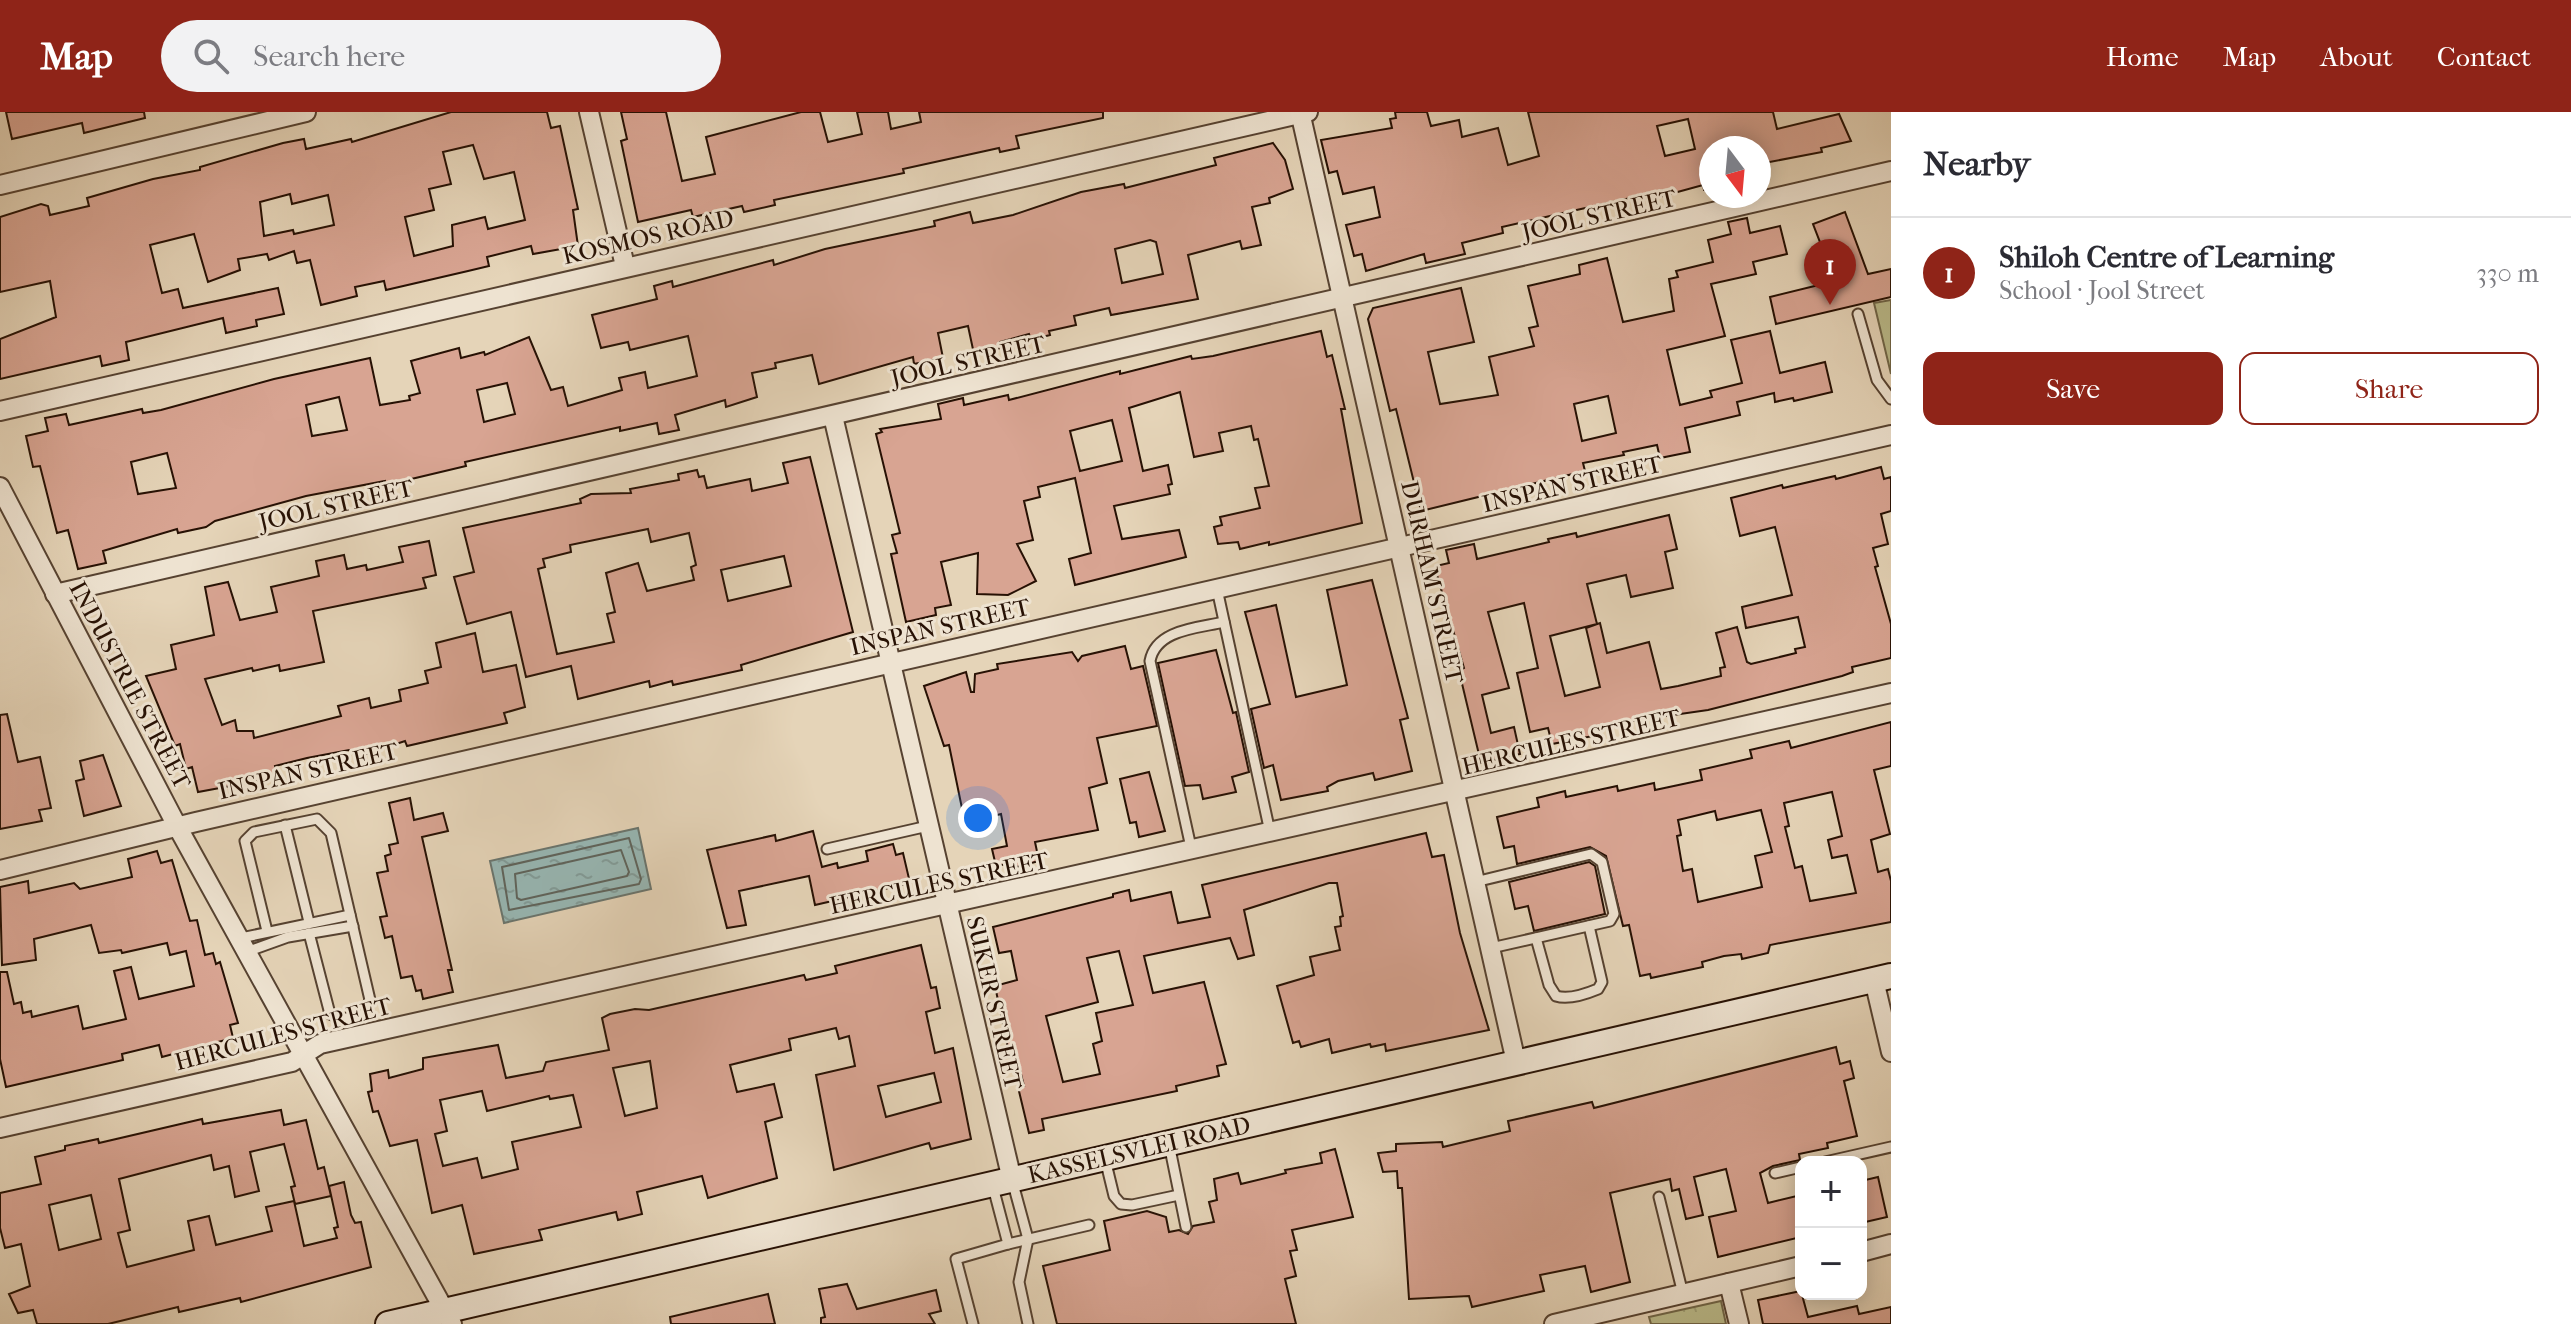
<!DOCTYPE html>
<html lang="en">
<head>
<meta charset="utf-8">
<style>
  body { margin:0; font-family:"IM FELL French Canon",serif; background:#f2f2f3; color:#2b2b33 }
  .controls { position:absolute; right:24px; bottom:24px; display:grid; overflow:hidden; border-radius:16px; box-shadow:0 4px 20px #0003 }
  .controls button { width:72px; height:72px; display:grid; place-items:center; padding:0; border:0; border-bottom:2px solid #e1e1e2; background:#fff; color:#2b2b33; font:40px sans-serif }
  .compass { position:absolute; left:1699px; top:24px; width:72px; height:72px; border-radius:50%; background:#fff; box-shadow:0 4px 20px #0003; rotate:164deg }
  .you { position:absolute; left:978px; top:706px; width:28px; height:28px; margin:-20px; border:6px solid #fff; border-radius:50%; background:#1a73e8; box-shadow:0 0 0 12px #1a73e833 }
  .badge { display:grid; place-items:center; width:52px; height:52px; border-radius:50%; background:#8f2418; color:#fff; font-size:26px; font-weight:700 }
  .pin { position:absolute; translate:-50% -66px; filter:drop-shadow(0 2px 4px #0008) }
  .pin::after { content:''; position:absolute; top:42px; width:28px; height:24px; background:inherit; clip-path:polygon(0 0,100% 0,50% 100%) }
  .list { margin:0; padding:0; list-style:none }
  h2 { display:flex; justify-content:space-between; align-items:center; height:104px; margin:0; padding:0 32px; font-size:34px }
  h2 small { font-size:26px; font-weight:400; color:#7c7c81 }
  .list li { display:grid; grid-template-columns:52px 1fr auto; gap:24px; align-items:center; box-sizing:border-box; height:112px; padding:0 32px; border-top:2px solid #e1e1e2 }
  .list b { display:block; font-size:30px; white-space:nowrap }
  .list p { margin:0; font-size:26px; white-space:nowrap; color:#7c7c81 }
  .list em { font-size:26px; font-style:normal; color:#7c7c81 }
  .actions { display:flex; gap:16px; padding:24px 32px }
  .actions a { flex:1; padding:18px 0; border:2px solid #8f2418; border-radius:16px; text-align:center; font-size:28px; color:#8f2418 }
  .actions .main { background:#8f2418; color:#fff }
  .icon { flex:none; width:44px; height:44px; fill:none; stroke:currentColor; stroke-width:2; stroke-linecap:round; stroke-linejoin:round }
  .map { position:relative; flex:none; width:1891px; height:1212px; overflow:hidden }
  header { display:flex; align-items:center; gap:48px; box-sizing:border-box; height:112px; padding:0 40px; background:#8f2418; color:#fff }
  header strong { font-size:38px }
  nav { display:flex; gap:44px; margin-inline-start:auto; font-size:28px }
  .search { width:560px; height:72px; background:#f2f2f3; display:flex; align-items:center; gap:20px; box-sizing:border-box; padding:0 28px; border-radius:44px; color:#7c7c81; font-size:30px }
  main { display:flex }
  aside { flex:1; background:#fff }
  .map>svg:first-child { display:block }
  .park { fill:url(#park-crowns); stroke:#706648; stroke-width:2 }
  .garden { fill:#babb8b; stroke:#706648; stroke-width:2 }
  .water { fill:url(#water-ripples); stroke:#6a756e; stroke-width:2 }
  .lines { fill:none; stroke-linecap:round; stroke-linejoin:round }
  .shore { stroke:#5f645c; stroke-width:2 }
  .building { fill:#d8a492; stroke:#271104; stroke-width:2; fill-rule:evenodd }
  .lane-casing { stroke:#564231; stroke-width:13 }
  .street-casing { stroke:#564231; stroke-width:22 }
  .secondary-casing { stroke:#271104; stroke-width:28 }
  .lane { stroke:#eee3d1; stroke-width:9 }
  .street { stroke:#eee3d1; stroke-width:18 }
  .secondary { stroke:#eee3d1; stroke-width:24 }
  .labels { text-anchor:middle; stroke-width:6; stroke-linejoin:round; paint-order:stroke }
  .street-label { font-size:24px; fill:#271104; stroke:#eee3d1 }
</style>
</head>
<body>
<header>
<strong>Map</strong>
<div class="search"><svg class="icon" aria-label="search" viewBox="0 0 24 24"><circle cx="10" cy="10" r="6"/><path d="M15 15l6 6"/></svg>Search here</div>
<nav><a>Home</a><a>Map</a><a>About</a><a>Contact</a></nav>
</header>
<main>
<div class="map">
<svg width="1891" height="1212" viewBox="0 0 1891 1212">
  <defs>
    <pattern id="park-crowns" width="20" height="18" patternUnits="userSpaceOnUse" patternTransform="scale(2)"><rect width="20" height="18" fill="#babb8b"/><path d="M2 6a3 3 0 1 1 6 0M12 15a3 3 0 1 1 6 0" fill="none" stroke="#a0a076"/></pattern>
    <pattern id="water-ripples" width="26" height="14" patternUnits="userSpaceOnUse" patternTransform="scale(2)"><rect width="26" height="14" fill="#97b7b4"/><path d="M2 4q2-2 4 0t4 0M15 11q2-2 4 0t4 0" fill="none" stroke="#829c99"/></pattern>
  </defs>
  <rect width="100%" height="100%" fill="#e5d4b8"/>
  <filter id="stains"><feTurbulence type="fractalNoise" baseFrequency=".0025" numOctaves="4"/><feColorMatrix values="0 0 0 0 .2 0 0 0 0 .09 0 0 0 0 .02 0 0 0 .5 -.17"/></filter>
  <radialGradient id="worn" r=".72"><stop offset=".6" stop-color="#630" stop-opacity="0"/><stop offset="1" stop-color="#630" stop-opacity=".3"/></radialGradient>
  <polygon class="park" points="1721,1189 1726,1212 1651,1212 1649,1205"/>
  <polygon class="garden" points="1891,188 1891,262 1874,191"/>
  <polygon class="water" points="638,716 651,777 504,811 490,749"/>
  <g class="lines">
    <g class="shore">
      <polygon points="629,726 641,767 639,772 509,798 502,755"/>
      <polygon points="621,738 629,760 627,764 521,788 517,786 515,762"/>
    </g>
  </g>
  <g class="building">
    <polygon points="6,0 144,0 145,6 84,21 82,11 12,27"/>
    <path d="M451 0H547L551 16 560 14 578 97 573 98 578 134 533 142 531 134 487 145 489 154 468 159 386 178 384 169 355 175 357 184 321 193 310 148 297 151 294 139 269 148 267 142 238 147 240 158 208 170 194 122 150 133 162 181 178 177 183 196 278 176 284 202 256 208 257 214 226 221 223 206 126 230 129 248 102 254 100 244 0 267V227L56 205 50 169 0 180V105L41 92 48 94 50 103 89 94 87 86 153 67 200 58V55L283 31 304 27 306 37 351 27 352 30ZM473 33 484 67 514 60 525 108 488 117 485 105 452 113 453 134 414 144 405 105 434 98 429 77 451 72 443 40ZM290 82 292 92 328 83 334 113 294 122 293 118 264 124 260 90Z"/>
    <polygon points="621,0 666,0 682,69 715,62 706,25 801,0 820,0 828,30 862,22 857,0 888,0 891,17 921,10 919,0 1103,0 1103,6 1016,24 1019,36 1000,40 999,36 903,57 904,61 774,88 775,93 744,100 742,94 693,105 691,98 638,110 621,29 627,27"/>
    <path d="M1395 0H1427L1431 14 1459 8 1462 25 1498 16 1508 53 1539 44 1528 0H1773L1777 17 1839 2 1851 29 1821 36 1822 40 1759 52V36H1711V77L1704 78 1703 73 1663 84 1662 79 1563 101 1502 115 1503 121 1462 131 1465 142 1426 151 1424 142 1366 159 1362 142 1354 144 1346 113 1380 105 1374 75 1343 82 1337 59 1329 61 1321 28 1392 16 1390 7 1396 6ZM1688 7 1695 37 1665 44 1657 14Z"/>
    <path d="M1273 31 1285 48 1293 77 1269 86 1270 91 1252 95 1261 133 1242 137 1240 129 1188 143 1198 187 1111 203 1109 196 1074 204 1076 213 1049 219 1050 223 1031 228 1029 222 1000 230 1001 236 974 242 968 214 938 221 943 246 914 252 913 245 819 272 812 243 775 251 776 256 752 261 757 285 726 295 725 288 675 303 679 318 659 322 657 311 620 319V315L465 350 466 354 386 373 385 369 306 384 215 409 206 415 178 421 177 417 103 439 106 451 78 457 68 418 57 421 40 354 33 355 26 324 48 319 45 306 66 302 69 313 142 297 143 301 161 298 274 267 370 246 380 293 410 288 409 284 420 281 411 249 459 236 461 246 484 240 485 243 529 225 551 278 563 275 568 294 622 278 619 266 645 260 648 276 697 264 688 224 630 238 628 230 601 236 592 203 657 187 654 174 672 169 673 175 773 148 774 153 825 137 935 114 934 109 970 100 973 111 1013 103 1081 80 1124 72 1125 76 1216 53 1214 46ZM1150 128 1156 130 1163 162 1122 171 1115 137ZM507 271 515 302 484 310 477 278ZM339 285 347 318 312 324 306 293ZM167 341 176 376 138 382 131 350Z"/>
    <polygon points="1845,100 1868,162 1891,157 1891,185 1776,212 1770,185 1835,169 1813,112"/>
    <path d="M1747 106 1750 121 1780 114 1787 142 1753 150 1756 162 1711 172 1725 224 1667 238 1680 293 1712 285 1710 279 1742 271 1731 228 1770 219 1780 261 1825 250 1832 280 1794 289 1793 286 1775 290 1774 281 1737 290 1740 303 1685 316 1690 340 1660 346 1657 333 1623 340 1624 343 1583 351 1585 359 1421 399 1396 297 1390 299 1368 207 1373 196 1461 176 1474 230 1428 240 1440 292 1498 283 1489 245 1534 234 1529 216 1538 214 1528 174 1580 162 1579 153 1607 146 1623 210 1674 199 1669 167 1678 165 1676 159 1713 150 1708 128 1731 122 1728 110ZM1608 284 1616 321 1582 329 1574 292Z"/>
    <path d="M1321 219 1327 245 1332 243 1345 297H1341L1362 411 1269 433V430L1240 437 1238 430 1218 432 1214 415 1222 413 1220 405 1260 396 1255 376 1269 374 1258 327 1254 328 1251 314 1219 321 1223 339 1194 345 1180 280 1129 296 1143 359 1168 353 1172 372 1168 373 1170 382 1114 394 1122 427 1179 418 1186 445 1075 473 1069 447 1091 441 1075 366 1038 375 1040 385 1024 389 1033 428 1017 432 1036 469 1008 483 977 482 978 441 941 450 951 493 935 496 936 503 906 510 891 442 897 441 892 423 900 421 876 322 882 320 880 317 941 307 938 292 963 286 964 293 1008 283 1009 288 1120 259V262L1191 244 1192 247 1213 244ZM1112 308 1122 349 1080 359 1070 319Z"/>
    <path d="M810 345 853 520 741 553 742 558 673 573 672 569 650 575 649 569 578 587 571 554 526 565 511 500 467 512 454 465 474 460 463 416 581 391 580 387 591 382 631 381 630 377 679 368 678 362 697 358 699 365 704 364 707 376 750 367 752 379 788 371 783 351ZM648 417 651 430 689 421 696 453 691 455 694 468 647 479 638 451 606 461 615 500 607 502 614 530 557 542 538 457 545 455 543 447 571 440 570 433ZM784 444 791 474 728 489 721 458Z"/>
    <polygon points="1881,355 1884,367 1891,365 1891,399 1881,402 1888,432 1873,436 1878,454 1875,455 1891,512 1891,546 1852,555 1853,560 1842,564 1708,598 1596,614 1598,623 1552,632 1548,616 1530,620 1517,561 1538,556 1524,491 1488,500 1509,576 1482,583 1491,621 1514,615 1520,642 1481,651 1459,559 1464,556 1437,463 1436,454 1449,451 1446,438 1474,432 1477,447 1549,430 1548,427 1576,421 1577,425 1669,403 1677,437 1665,440 1673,476 1631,485 1626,463 1587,472 1597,512 1550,524 1565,584 1600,575 1586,516 1600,511 1607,541 1649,530 1661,577 1678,574 1721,564 1720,556 1725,555 1716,521 1737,515 1747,550 1751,552 1796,541 1795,537 1805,535 1798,505 1746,516 1742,495 1792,483 1775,415 1740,424 1731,386 1782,373 1783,376 1835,364 1836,367"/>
    <polygon points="429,429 436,463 423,466 426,476 313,499 324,550 280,559 279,553 253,559 252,556 205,567 222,613 235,608 237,619 253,619 254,626 341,604 338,594 369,586 371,596 401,589 399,578 428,571 425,559 441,555 436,531 475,521 483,560 516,553 525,595 504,601 507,611 407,634 405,629 357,645 349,638 307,646 275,654 277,664 268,667 198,680 192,655 186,657 180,632 175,634 146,564 176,557 171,533 214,523 205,475 228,470 240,508 277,500 271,475 319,464 316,449 344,443 347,457 366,453 367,458 403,450 399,435"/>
    <polygon points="1372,468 1408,606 1400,608 1412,659 1375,668 1373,661 1338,669 1327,675 1328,679 1281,688 1273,653 1264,656 1251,597 1270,592 1245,500 1276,493 1296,585 1347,573 1327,478"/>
    <polygon points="1125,534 1131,557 1143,554 1157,614 1097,626 1107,671 1089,676 1098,718 1035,730 1039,749 1012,756 1011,751 996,754 992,737 1007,734 1001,702 965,711 949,633 944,634 924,574 966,560 971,580 974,580 975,562 998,557 997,552 1072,540 1078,549 1082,544"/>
    <polygon points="1216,538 1233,601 1236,600 1249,660 1232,665 1236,680 1203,687 1200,673 1185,674 1158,551"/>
    <polygon points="7,602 18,650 40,645 51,696 39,698 42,709 0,717 0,603"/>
    <path d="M1891 610V654L1874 658 1890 722 1871 728 1878 760 1888 757 1891 769V810L1770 833 1768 841 1742 847 1741 842 1724 844 1702 850 1703 855 1651 866 1650 862 1640 864 1629 813 1623 814 1606 744 1590 735 1517 752 1514 734 1504 736 1497 705 1539 695 1537 686 1565 679 1566 685 1617 674 1618 679 1654 671 1655 678 1702 668 1700 658 1752 646 1750 638 1789 629 1791 636ZM1832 680 1842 724 1828 728 1832 746 1847 743 1856 781 1810 789 1802 754 1795 756 1785 715 1789 714 1784 691ZM1761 698 1772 740 1755 744 1762 775 1698 790 1692 757 1683 759 1677 724 1681 723 1678 708 1715 699 1717 708Z"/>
    <polygon points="103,643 121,694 84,704 76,669 84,667 80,649"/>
    <polygon points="1149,660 1165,719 1139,725 1136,710 1130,711 1120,667"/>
    <polygon points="410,686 414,708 443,701 448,719 422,725 452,858 448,858 453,880 423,887 421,878 416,879 412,864 401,866 392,824 385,826 380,805 387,804 377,761 388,759 385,744 391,742 389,733 398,731 389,691"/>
    <polygon points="813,719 822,755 837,751 838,756 868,749 866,739 893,732 896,743 903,741 910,771 815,793 809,764 739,779 746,813 727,816 707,738 775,723 776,729"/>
    <path d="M1426 721 1432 745 1444 743 1460 821 1489 918 1386 939 1385 932 1371 935 1370 932 1332 941 1329 927 1301 935 1299 929 1293 931 1277 874 1314 863 1310 845 1340 838 1335 815 1341 814 1340 805 1343 804 1337 771H1329L1244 798 1254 843 1238 847 1230 826 1144 844 1153 881 1204 870 1226 952 1217 954 1219 964 1176 974 1177 979 1042 1007 1044 1018 1029 1021 1018 975 1024 974 1014 935 1008 936 995 874 1017 868 1011 839 999 841 993 815 1113 785V782L1129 778 1131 789 1171 780 1178 811 1210 805 1202 773ZM1119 839 1133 893 1096 901 1102 929 1093 932 1100 962 1063 970 1046 904 1098 890 1087 846Z"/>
    <polygon points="157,739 161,751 172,748 190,809 197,808 205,843 213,841 216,852 220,850 238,911 230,913 233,926 162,945 159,933 122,942 123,948 6,975 0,947 0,860 7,860 14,892 21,890 23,901 31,899 32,905 78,894 83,917 126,907 114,859 131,855 139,887 194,874 186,839 170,843 167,831 122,841 121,838 99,841 91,813 34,827 36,848 2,853 0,775 28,769 29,781 74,771 80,777 132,765 128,747"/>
    <polygon points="1589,750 1595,754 1605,802 1534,819 1528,794 1515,797 1509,770"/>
    <path d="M921 833 931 876 936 875 940 896 926 900 935 941 953 936 971 1027 931 1037 929 1031 834 1058 816 963 855 954 849 924 839 927 836 916 789 927 791 938 730 953 737 980 774 972 782 1005 765 1010 777 1066 708 1086 702 1064 637 1080 642 1102 618 1108 616 1100 539 1118 542 1128 474 1142 462 1093 432 1101 417 1028 390 1034 378 999 373 1000 368 980 372 979 370 962 388 958 389 966 423 957V946L498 933 506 966 543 959 546 950 609 938 602 906 610 902 635 897 649 898 804 863 806 868 837 861 835 854ZM650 949 657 996 625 1004 613 956ZM934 961 941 990 886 1005 878 974ZM482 979 487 999 549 984 550 987 573 983 581 1015 512 1030 518 1057 482 1066 477 1046 443 1054 435 1022 447 1019 440 988Z"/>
    <polygon points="1836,935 1840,952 1850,949 1854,966 1844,969 1857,1024 1827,1031 1828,1036 1799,1042 1800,1048 1773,1054 1760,1061 1768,1091 1801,1083 1801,1125 1718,1145 1709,1105 1736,1099 1726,1057 1694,1065 1703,1103 1686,1107 1679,1077 1672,1079 1670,1067 1610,1081 1630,1170 1591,1180 1585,1154 1540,1163 1544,1179 1472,1195 1469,1184 1409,1187 1402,1076 1398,1076 1397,1059 1383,1060 1378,1041 1396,1039 1396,1032 1442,1030 1443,1035 1510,1019 1508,1009 1592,990 1594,996"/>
    <path d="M281 998 284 1013 306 1008 318 1057 324 1055 331 1084 295 1092 291 1075 295 1074 284 1032 250 1040 259 1079 235 1085 229 1054 214 1058 211 1043 119 1067 130 1118 118 1121 127 1155 194 1138 188 1109 209 1104 216 1133 272 1119 266 1095 294 1089 304 1134 337 1126 334 1116 338 1115 329 1074 344 1070 351 1103 355 1111 361 1110 371 1155 241 1190 240 1186 179 1200 178 1195 108 1212H37L33 1198 18 1201 9 1182 30 1174 21 1132 5 1136 0 1116V1081L41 1072 35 1045 65 1038V1034L98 1027 99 1031 202 1007 203 1012ZM91 1083 101 1127 59 1138 49 1093Z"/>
    <polygon points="1335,1037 1353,1105 1292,1118 1297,1138 1290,1139 1296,1164 1285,1167 1296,1212 1057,1212 1043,1154 1110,1138 1104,1109 1147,1099 1166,1105 1169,1120 1179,1118 1188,1122 1193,1114 1214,1110 1209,1090 1217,1088 1214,1067 1238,1061 1241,1072 1286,1061 1285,1058 1322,1051 1320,1041"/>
    <polygon points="1878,1065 1887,1105 1861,1111 1861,1069"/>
    <polygon points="847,1172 857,1197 936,1178 941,1199 929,1202 935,1212 821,1212 821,1206 825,1205 819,1177"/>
    <polygon points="1801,1179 1808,1205 1857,1194 1859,1202 1891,1195 1891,1212 1763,1212 1758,1188"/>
    <polygon points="768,1182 775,1212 671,1212 670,1205"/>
  </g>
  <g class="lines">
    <defs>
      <g id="lane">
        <polyline points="1858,202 1877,268 1891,287"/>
        <polyline points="1217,477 1270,720"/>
        <polyline points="285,713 309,810"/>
        <polyline points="827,737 928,714"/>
        <path d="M1192 740 1150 549C1156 517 1199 516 1224 510"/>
        <polyline points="1475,770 1591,742 1602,750 1614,802 1610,809 1491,836"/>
        <polyline points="267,819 245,729 254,720 317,707 331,721 370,888 363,903 342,907 330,902 309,821"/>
        <polyline points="241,826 350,803"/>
        <path d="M1536 826 1549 873 1556 884C1568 888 1586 882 1598 877L1602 870 1589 814"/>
        <polyline points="249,839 288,825 353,814"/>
        <polyline points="1169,1032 1186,1115"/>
        <polyline points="1105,1047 1114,1084 1121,1092 1132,1093 1179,1083"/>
        <polyline points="1825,1050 1891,1035"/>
        <polyline points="1775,1061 1801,1055"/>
        <polyline points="1012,1068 1028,1127 1019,1170 1028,1212"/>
        <polyline points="1659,1085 1683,1182"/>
        <polyline points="1008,1132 1089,1113"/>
        <polyline points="973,1212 956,1147 1008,1132 993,1075"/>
      </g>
      <g id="street">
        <polyline points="589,0 625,154"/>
        <polyline points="1300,0 1516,950"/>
        <polyline points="0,73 306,0"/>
        <polyline points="0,299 1308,0"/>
        <polyline points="833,304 1012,1068"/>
        <polyline points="0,375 177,714 452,1212"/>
        <polyline points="55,482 1891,59"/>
        <polyline points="0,758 196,710 1891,323"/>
        <polyline points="1874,868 1891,940"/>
        <polyline points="0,1016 292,950 320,932 1891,581"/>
        <polyline points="1861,1140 1891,1132"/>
        <polyline points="1729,1171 1739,1212"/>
        <polyline points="1554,1212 1801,1154"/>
      </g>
      <polyline id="secondary" points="388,1212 1891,864"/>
    </defs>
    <use href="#lane" class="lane-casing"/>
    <use href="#street" class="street-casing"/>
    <use href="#secondary" class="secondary-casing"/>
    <use href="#lane" class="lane"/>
    <use href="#street" class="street"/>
    <use href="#secondary" class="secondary"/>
  </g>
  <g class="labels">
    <g class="street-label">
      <text transform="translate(1599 103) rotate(-13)" y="8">JOOL STREET</text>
      <text transform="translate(648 125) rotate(-13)" y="8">KOSMOS ROAD</text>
      <text transform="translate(968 249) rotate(-13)" y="8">JOOL STREET</text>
      <text transform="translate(1572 372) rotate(-13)" y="8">INSPAN STREET</text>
      <text transform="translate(336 393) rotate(-13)" y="8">JOOL STREET</text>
      <text transform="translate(1432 470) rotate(77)" y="8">DURHAM STREET</text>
      <text transform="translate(940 515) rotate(-13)" y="8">INSPAN STREET</text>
      <text transform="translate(130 573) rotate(62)" y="8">INDUSTRIE STREET</text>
      <text transform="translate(1571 630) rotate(-13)" y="8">HERCULES STREET</text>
      <text transform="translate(308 659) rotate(-13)" y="8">INSPAN STREET</text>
      <text transform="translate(939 771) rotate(-12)" y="8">HERCULES STREET</text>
      <text transform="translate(994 891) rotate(77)" y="8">SUKER STREET</text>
      <text transform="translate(283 922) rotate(-15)" y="8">HERCULES STREET</text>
      <text transform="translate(1139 1038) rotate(-13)" y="8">KASSELSVLEI ROAD</text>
    </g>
  </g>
  <rect width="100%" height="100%" filter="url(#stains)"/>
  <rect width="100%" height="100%" fill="url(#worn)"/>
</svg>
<div class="controls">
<button>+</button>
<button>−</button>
</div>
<svg class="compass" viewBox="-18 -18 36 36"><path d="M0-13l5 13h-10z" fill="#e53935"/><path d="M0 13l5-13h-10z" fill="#7c7c81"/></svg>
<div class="you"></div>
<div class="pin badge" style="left:1830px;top:193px">1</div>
</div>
<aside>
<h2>Nearby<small></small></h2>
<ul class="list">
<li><span class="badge">1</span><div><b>Shiloh Centre of Learning</b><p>School · Jool Street</p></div><em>330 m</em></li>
</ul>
<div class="actions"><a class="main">Save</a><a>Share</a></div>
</aside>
</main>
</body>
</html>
